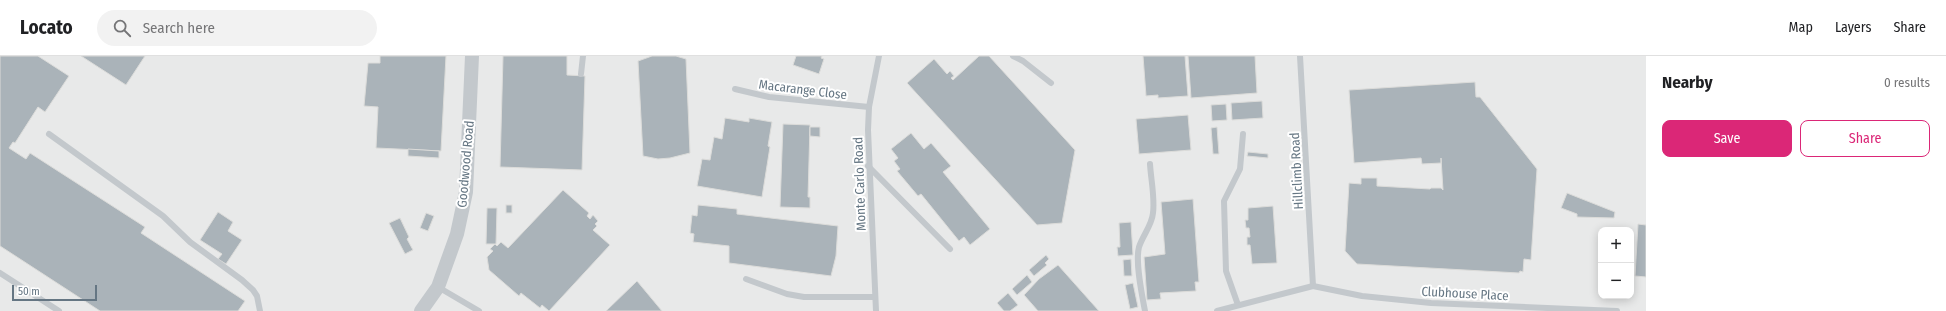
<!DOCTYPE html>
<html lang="en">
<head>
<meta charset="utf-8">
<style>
  body { margin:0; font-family:"Fira Sans Condensed",sans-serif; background:#f2f2f2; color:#202124 }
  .controls { position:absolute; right:12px; bottom:12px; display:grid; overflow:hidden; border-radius:8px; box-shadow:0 2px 10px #0003 }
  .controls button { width:36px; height:36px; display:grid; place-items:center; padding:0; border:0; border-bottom:1px solid #e0e0e0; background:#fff; color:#202124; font:20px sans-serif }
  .scale { position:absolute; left:12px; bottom:10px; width:85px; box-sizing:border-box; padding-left:4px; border:2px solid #657683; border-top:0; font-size:11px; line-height:14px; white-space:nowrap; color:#657683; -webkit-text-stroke:3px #fff; paint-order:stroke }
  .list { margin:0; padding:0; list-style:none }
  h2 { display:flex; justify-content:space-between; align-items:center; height:52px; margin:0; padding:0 16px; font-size:17px }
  h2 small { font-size:13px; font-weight:400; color:#757577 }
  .actions { display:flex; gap:8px; padding:12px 16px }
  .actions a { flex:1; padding:9px 0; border:1px solid #db2777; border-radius:8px; text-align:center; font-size:14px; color:#db2777 }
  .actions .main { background:#db2777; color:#fff }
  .icon { flex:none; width:22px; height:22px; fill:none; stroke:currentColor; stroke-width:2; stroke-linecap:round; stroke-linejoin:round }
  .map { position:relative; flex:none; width:1646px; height:255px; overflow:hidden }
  header { display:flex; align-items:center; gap:24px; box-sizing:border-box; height:56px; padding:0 20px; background:#fff; border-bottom:1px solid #e0e0e0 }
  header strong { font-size:19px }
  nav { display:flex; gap:22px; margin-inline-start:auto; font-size:14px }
  .search { width:280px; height:36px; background:#f2f2f2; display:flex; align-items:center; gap:10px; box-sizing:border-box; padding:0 14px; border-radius:22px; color:#757577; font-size:15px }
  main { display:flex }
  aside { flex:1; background:#fff }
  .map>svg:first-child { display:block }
  .built { fill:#e8e9e9; fill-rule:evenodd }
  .building { fill:#aab3b9; stroke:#dcdcda }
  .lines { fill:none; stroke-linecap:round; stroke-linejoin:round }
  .service { stroke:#c3c8cc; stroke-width:6 }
  .tertiary { stroke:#c3c8cc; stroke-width:14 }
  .labels { text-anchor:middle; stroke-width:4; stroke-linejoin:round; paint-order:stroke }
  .street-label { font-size:13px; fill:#657683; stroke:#fff }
</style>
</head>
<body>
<header>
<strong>Locato</strong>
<div class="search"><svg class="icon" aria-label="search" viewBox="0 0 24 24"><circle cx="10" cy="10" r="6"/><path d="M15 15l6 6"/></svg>Search here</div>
<nav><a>Map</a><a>Layers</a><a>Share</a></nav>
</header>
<main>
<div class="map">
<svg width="1646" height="255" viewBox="0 0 1646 255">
  <rect width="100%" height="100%" fill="#fafaf8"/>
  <path class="built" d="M0 0H1646V255H0ZM1601 174H1631V240H1601Z"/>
  <g class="building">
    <polygon points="0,0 38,0 69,20 45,56 38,51 15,87 13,86 9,92 26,103 30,97 145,171 141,177 245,245 238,255 100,255 0,190"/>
    <polygon points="81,0 145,0 126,29"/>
    <polygon points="380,0 446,0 441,95 376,92 378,51 364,50 368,7 380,7"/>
    <polygon points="503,0 567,0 567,19 585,20 582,114 500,111"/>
    <polygon points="652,0 676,0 686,3 690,97 670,102 658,103 643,100 638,5"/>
    <polygon points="796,0 822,0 821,2 824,3 819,18 793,9"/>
    <polygon points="979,0 989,0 1075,94 1062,167 1037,169 907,27 934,3 947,18 950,15 954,20 951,22 953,24"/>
    <polygon points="1143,0 1185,0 1188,40 1158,42 1158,39 1146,40"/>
    <polygon points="1188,0 1255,0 1257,37 1191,42"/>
    <polygon points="1475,26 1476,41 1480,41 1537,113 1531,204 1524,203 1523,216 1520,215 1519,217 1357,208 1345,195 1349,127 1361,128 1361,122 1377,122 1377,130 1430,133 1431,132 1441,132 1443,134 1441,102 1441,107 1422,108 1421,102 1354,107 1349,34"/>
    <polygon points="1262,45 1263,62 1232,64 1231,47"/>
    <polygon points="1226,48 1227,64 1212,65 1211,49"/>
    <polygon points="1188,59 1191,94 1139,98 1136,63"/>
    <polygon points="725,62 749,66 749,62 772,66 768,90 770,91 762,141 697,130 702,103 710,104 714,81 722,83"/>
    <polygon points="783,68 810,69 808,141 810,141 810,152 780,151"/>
    <polygon points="810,71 820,71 820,81 810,80"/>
    <polygon points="1217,71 1219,98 1213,98 1211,72"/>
    <polygon points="911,77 924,93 931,87 951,110 943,116 990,173 970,189 964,181 959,185 921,138 918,140 897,115 900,113 894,105 898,102 891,93"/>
    <polygon points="408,93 439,95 439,102 408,100"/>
    <polygon points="1248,96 1268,98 1268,102 1247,100"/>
    <polygon points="563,134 589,157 587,160 590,163 593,159 598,165 595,168 597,170 593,174 610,189 549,255 542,249 540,252 521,237 519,240 489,214 487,201 493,195 490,193 495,188 497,190 501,186 508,192"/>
    <polygon points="1567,137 1615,156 1614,162 1577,161 1577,158 1561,152"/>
    <polygon points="1193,143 1199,226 1195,226 1196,235 1160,237 1161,243 1147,244 1144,201 1165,198 1161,146"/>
    <rect x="506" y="149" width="6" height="8"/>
    <polygon points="698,149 737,153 737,158 838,170 836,200 831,220 729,207 729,190 693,186 694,178 690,177 692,159 697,160"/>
    <polygon points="1273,150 1277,207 1252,208 1250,189 1247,189 1247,181 1250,181 1249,172 1246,172 1245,164 1248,164 1248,152"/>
    <polygon points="487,152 497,152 496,188 486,188"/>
    <polygon points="218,156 233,166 228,175 242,184 226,208 218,203 222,198 200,184"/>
    <polygon points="426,157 434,160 428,175 420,172"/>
    <polygon points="400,162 409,181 407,183 413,194 405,198 389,167"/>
    <polygon points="1131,166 1133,199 1118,200 1117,191 1120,191 1119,167"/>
    <polygon points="1638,168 1646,169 1646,221 1635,220"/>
    <polygon points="1046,199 1049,203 1045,207 1047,209 1034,220 1029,214"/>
    <polygon points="1131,203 1132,220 1124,220 1123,204"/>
    <polygon points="1058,209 1099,255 1038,255 1024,239 1039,223"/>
    <polygon points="1027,219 1032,226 1017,239 1012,233"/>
    <polygon points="637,225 662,255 606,255"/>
    <polygon points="1133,227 1138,251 1130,253 1125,229"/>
    <polygon points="1008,237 1018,249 1010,255 1004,255 997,247"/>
  </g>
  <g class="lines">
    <g class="service">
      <polyline points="1013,0 1023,5 1051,27"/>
      <polyline points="1300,0 1313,230"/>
      <polyline points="581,18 583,0"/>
      <polyline points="735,33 769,41 869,51"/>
      <polyline points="49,78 163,160 190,186 242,224 253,234 257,240 260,255"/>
      <polyline points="868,110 950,193"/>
      <polyline points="0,217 59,255"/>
      <polyline points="746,223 787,238 804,241 875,241"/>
      <polyline points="438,231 479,255"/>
      <polyline points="1238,249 1226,215 1224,145 1240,113 1243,78"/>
      <polyline points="876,255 868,74 869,51 879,0"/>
      <path d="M1145 255C1142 239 1135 206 1139 191 1143 179 1152 169 1153 157 1155 142 1151 124 1150 108"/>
      <polyline points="1217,255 1313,230 1362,240 1431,247 1617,255"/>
    </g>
    <polyline class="tertiary" points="421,255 438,231 457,178 466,136 472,0"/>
  </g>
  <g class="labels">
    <g class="street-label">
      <text transform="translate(803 33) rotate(7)" y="5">Macarange Close</text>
      <text transform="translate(465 108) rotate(-85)" y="5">Goodwood Road</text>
      <text transform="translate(1296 115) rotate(-93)" y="5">Hillclimb Road</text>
      <text transform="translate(859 128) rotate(-92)" y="5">Monte Carlo Road</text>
      <text transform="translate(1465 237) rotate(3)" y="5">Clubhouse Place</text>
    </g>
  </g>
</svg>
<div class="controls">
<button>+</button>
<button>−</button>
</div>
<div class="scale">50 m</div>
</div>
<aside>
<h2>Nearby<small>0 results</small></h2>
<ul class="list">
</ul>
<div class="actions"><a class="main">Save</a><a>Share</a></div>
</aside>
</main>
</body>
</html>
